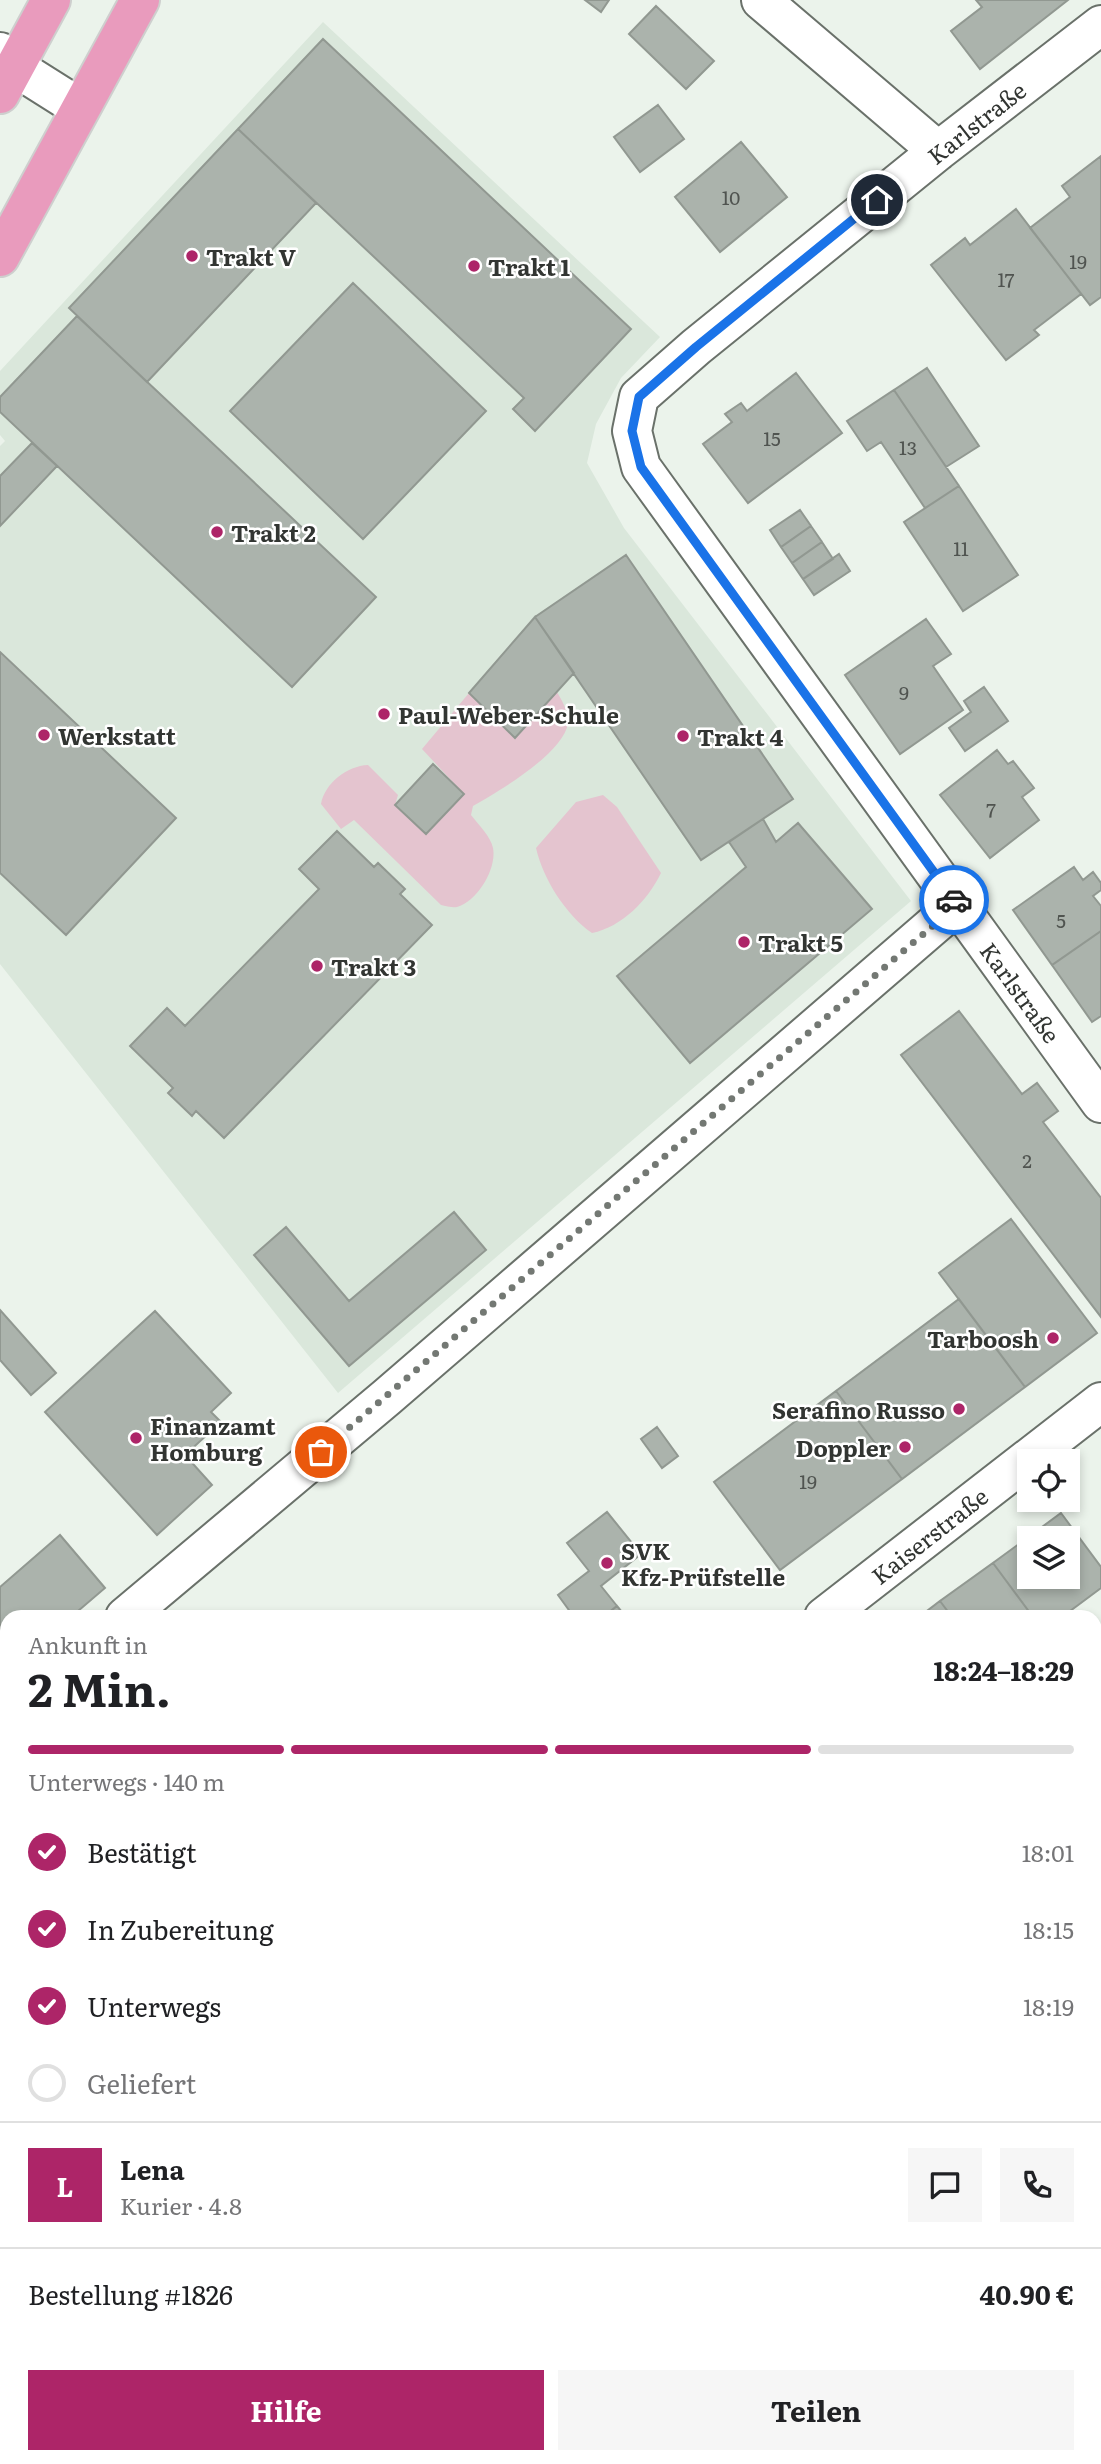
<!DOCTYPE html>
<html lang="de">
<head>
<meta charset="utf-8">
<style>
  body { margin:0; font-family:Literata,serif; background:#f6f6f6; color:#202124; height:100vh; display:flex; flex-direction:column; font-size:26px; white-space:nowrap }
  * { box-sizing:border-box; margin:0 }
  p { font-size:23px; color:#757577 }
  .icon { flex:none; width:38px; height:38px; fill:none; stroke:currentColor; stroke-width:2; stroke-linecap:round; stroke-linejoin:round }
  .map { position:relative; flex:1; overflow:hidden }
  .drawer { position:absolute; left:0px; top:1610px; width:1102px; height:854px; display:flex; flex-direction:column; background:#fff; border-radius:21px 21px 0 0; box-shadow:0 4px 10px #0003 }
  .drawer>* { flex:none }
  .buttons { position:absolute; left:1017px; top:1449px; display:grid; gap:14px }
  .buttons a { display:grid; place-items:center; width:63px; height:63px; border-radius:0px; background:#fff; box-shadow:0 4px 10px #0003; font-size:35px }
  .pin { position:absolute; display:grid; place-items:center; width:60px; height:60px; color:#fff; margin:-30px; border:4px solid #fff; border-radius:50%; box-shadow:0 2px 7px #0007 }
  .courier { position:absolute; display:grid; place-items:center; width:70px; height:70px; margin:-35px; border:5px solid #1a73e8; border-radius:50%; background:#fff; color:#222; box-shadow:0 2px 9px #0007 }
  .headline em { font-style:normal; font-weight:700 }
  .headline div { display:flex; flex-direction:column-reverse }
  .headline { display:flex; align-items:center; justify-content:space-between; height:119px; padding:0 28px }
  h1 { font-size:46px; font-weight:700; line-height:52px }
  .bar { display:grid; grid-template-columns:repeat(4,1fr); gap:10px 7px; align-content:center; height:84px; padding:0 28px }
  .bar i { height:9px; border-radius:5px; background:#e0e0e0 }
  .bar .active { background:#ad2568 }
  .bar p { grid-column:span 4 }
  .line { display:flex; align-items:center; gap:18px; padding:0 28px; border-top:2px solid #e0e0e0 }
  .line div { flex:1 }
  .round { display:grid; place-items:center; flex:none; width:74px; height:74px; border-radius:0px; background:#f6f6f6 }
  ol { padding:0 28px; list-style:none }
  li { display:flex; align-items:center; gap:21px; height:77px }
  li p { margin-inline-start:auto }
  li .icon { padding:7px; border-radius:50%; background:#ad2568; color:#fff; stroke-width:4 }
  li:last-child { color:#757577 }
  li i { width:38px; height:38px; border:4px solid #e0e0e0; border-radius:50% }
  .button { display:flex; gap:14px; margin-top:auto; padding:14px 28px }
  .button a { flex:1; height:80px; border-radius:0px; background:#ad2568; color:#fff; font-size:28px; font-weight:700; line-height:80px; text-align:center }
  .button a+a { background:#f6f6f6; color:#202124 }
  .map>svg:first-child { display:block }
  .built { fill:#dae7db }
  .green { fill:#e4c4cf }
  .building { fill:#abb3ac; stroke:#919891; stroke-width:2; fill-rule:evenodd }
  .lines { fill:none; stroke-linecap:round; stroke-linejoin:round }
  .minor-casing { stroke:#6a716a; stroke-width:42 }
  .major-casing { stroke:#cecfce; stroke-width:42 }
  .minor { stroke:#fff; stroke-width:38 }
  .major { stroke:#e99bbd; stroke-width:38 }
  .done { stroke:#737873; stroke-width:7; stroke-dasharray:0 12.6 }
  .route { stroke:#1a73e8; stroke-width:9 }
  .poi-dot { fill:#ad2568; stroke:#fff; stroke-width:2.5 }
  .labels { text-anchor:middle; dominant-baseline:central; stroke-width:5; stroke-linejoin:round; paint-order:stroke }
  .number-label { font-size:19px; fill:#505450 }
  .street-label { font-size:23px; fill:#323532; stroke:#fff }
  .poi-label { font-size:23px; font-weight:bold; fill:#323532; stroke:#fff; text-anchor:start }
</style>
</head>
<body>
<div class="map">
<svg width="1101" height="2464" viewBox="0 0 1101 2464">
  <rect width="100%" height="100%" fill="#ebf3eb"/>
  <path class="built" d="M323 22 660 337 621 378 596 424 587 463 624 528 911 901 338 1393 0 964V446L5 441 0 435V371Z"/>
  <path class="green" d="M557 692C562 701 569 712 568 723 564 753 498 792 473 806L471 815C478 824 491 837 493 848 497 868 478 901 457 907 453 908 446 906 441 905L354 820 341 829 321 804C325 783 347 766 368 765L398 795 395 805 427 834 464 794 422 749 469 693 515 738Z
    M603 795 617 807 661 873C648 900 622 927 592 933 566 915 543 879 536 848L576 802Z"/>
  <path class="building" d="M585 0H609L601 12Z
    M976 0H1068L980 69 951 31 982 7Z
    M656 6 714 61 686 89 629 34Z
    M323 39 631 329 535 431 513 409 524 398 238 129Z
    M658 105 684 139 640 172 614 137Z
    M238 129 316 203 147 382 69 308Z
    M741 142 787 197 720 252 675 197Z
    M1101 156V297L1090 305 1030 228 1070 197 1062 186Z
    M1016 209 1081 294 1034 330 1039 335 1006 360 931 265 965 238 970 245Z
    M353 283 486 411 363 539 230 411Z
    M77 316 376 597 292 687 0 412V397Z
    M927 368 979 446 946 467 894 390Z
    M796 373 842 433 748 503 703 444 732 422 725 414 741 403 747 411Z
    M894 390 959 486 925 508 881 442 867 451 847 421Z
    M32 443 57 466 0 526V476Z
    M959 486 1018 575 963 611 904 522Z
    M800 510 811 526 781 547 770 530Z
    M811 526 822 542 792 563 781 547Z
    M822 542 833 559 803 579 792 563Z
    M839 554 850 571 814 595 803 579Z
    M626 555 793 799 701 860 535 617Z
    M535 617 574 673 515 738 469 693Z
    M926 619 951 654 933 666 963 710 900 754 845 675Z
    M0 652 176 818 66 935 0 873Z
    M984 687 1008 721 965 751 949 728 971 712 964 701Z
    M997 750 1008 764 1013 761 1034 788 1022 797 1039 820 990 858 940 795Z
    M433 764 464 794 426 834 395 805Z
    M763 819 776 842 798 823 872 909 690 1063 617 976 746 867 729 842Z
    M337 831 374 867 378 863 405 889 400 894 432 925 224 1138 196 1111 192 1116 168 1093 173 1088 130 1046 167 1008 185 1026 319 889 299 869Z
    M1074 867 1083 880 1093 872 1101 883V890L1093 896 1101 906V931L1052 965 1013 910Z
    M1101 931V1016L1092 1022 1052 965Z
    M959 1011 1022 1094 1037 1083 1058 1111 1043 1122 1101 1198V1317L901 1055Z
    M454 1212 486 1250 349 1366 254 1255 286 1227 349 1301Z
    M1011 1219 1097 1333 1025 1387 939 1273Z
    M959 1299 1025 1387 902 1479 836 1391Z
    M0 1310 56 1373 31 1395 0 1360Z
    M155 1311 231 1393 211 1412 221 1422 185 1455 212 1485 157 1535 45 1412Z
    M836 1391 902 1479 780 1570 714 1482Z
    M657 1427 678 1456 662 1468 641 1439Z
    M607 1512 641 1554 601 1586 617 1606 603 1617H574L558 1595 589 1571 567 1543Z
    M1061 1513 1101 1567V1588L1062 1617H1033L993 1563ZM1029 1538H1068V1577H1029Z
    M60 1535 105 1588 71 1617H7V1657L0 1648V1587Z
    M993 1563 1033 1617H952L940 1601Z
    M940 1601 952 1617H919Z
    M617 1606 626 1617H603Z
    M0 1648 7 1657V1672L0 1678Z
    M7 1782V1802L0 1794V1788Z
    M0 1842 7 1851V1865L0 1870Z
    M7 2072V2148L0 2153V2077Z
    M1101 2110V2198L1096 2192V2115Z
    M7 2276V2357L0 2347V2299L5 2295 0 2281Z
    M1096 2353 1101 2358V2464H1003L1011 2457H1096Z
    M0 2402 7 2411V2443L0 2449Z
    M193 2457H268L273 2464H198Z
    M268 2457H419L409 2464H273Z
    M660 2457H762L754 2464H652Z
    M779 2457H824L816 2464H785Z"/>
  <g class="lines">
    <g class="minor-casing">
      <path id="minor" d="M761 0 938 151
        M1101 25 938 151 696 347 639 397 632 431 641 467 1101 1103
        M0 52 15 67 80 108
        M125 1617 387 1397 957 905
        M824 1617 1101 1402
        M0 1724 7 1718
        M1096 2060 1101 2056
        M0 2238 7 2233
        M1096 2243 1101 2249
        M514 2464 525 2457
        M940 2464 943 2457"/>
    </g>
    <g class="major-casing">
      <path id="major" d="M0 94 51 0
        M0 257 140 0"/>
    </g>
    <use href="#minor" class="minor"/>
    <use href="#major" class="major"/>
  </g>
  <g class="lines">
    <path class="done" d="M321 1452 957 905 954 900"/>
    <path class="route" d="M877 200 696 347 639 397 632 431 641 467 954 900"/>
  </g>
  <g class="poi-dot">
    <circle cx="192" cy="256" r="7"/>
    <circle cx="474" cy="266" r="7"/>
    <circle cx="217" cy="532" r="7"/>
    <circle cx="384" cy="714" r="7"/>
    <circle cx="44" cy="735" r="7"/>
    <circle cx="683" cy="736" r="7"/>
    <circle cx="744" cy="942" r="7"/>
    <circle cx="317" cy="966" r="7"/>
    <circle cx="1053" cy="1338" r="7"/>
    <circle cx="959" cy="1409" r="7"/>
    <circle cx="136" cy="1438" r="7"/>
    <circle cx="905" cy="1447" r="7"/>
    <circle cx="607" cy="1563" r="7"/>
  </g>
  <g class="labels">
    <g class="number-label">
      <text x="731" y="197">10</text>
      <text x="1078" y="261">19</text>
      <text x="1006" y="279">17</text>
      <text x="772" y="438">15</text>
      <text x="908" y="447">13</text>
      <text x="961" y="548">11</text>
      <text x="904" y="692">9</text>
      <text x="991" y="809">7</text>
      <text x="1061" y="920">5</text>
      <text x="1027" y="1160">2</text>
      <text x="808" y="1481">19</text>
    </g>
    <g class="street-label">
      <text transform="translate(976 122) rotate(-38)">Karlstraße</text>
      <text transform="translate(1021 992) rotate(54)">Karlstraße</text>
      <text transform="translate(929 1535) rotate(-38)">Kaiserstraße</text>
    </g>
    <g class="poi-label">
      <text x="206" y="256">Trakt V</text>
      <text x="488" y="266">Trakt 1</text>
      <text x="231" y="532">Trakt 2</text>
      <text x="398" y="714">Paul-Weber-Schule</text>
      <text x="58" y="735">Werkstatt</text>
      <text x="697" y="736">Trakt 4</text>
      <text x="758" y="942">Trakt 5</text>
      <text x="331" y="966">Trakt 3</text>
      <text x="1039" y="1338" text-anchor="end">Tarboosh</text>
      <text x="945" y="1409" text-anchor="end">Serafino Russo</text>
      <text x="150" y="1425">Finanzamt<tspan x="150" dy="26">Homburg</tspan></text>
      <text x="891" y="1447" text-anchor="end">Doppler</text>
      <text x="621" y="1550">SVK<tspan x="621" dy="26">Kfz-Prüfstelle</tspan></text>
    </g>
  </g>
</svg>
<div class="buttons">
<a><svg class="icon" aria-label="locate" viewBox="0 0 24 24"><circle cx="12" cy="12" r="6"/><path d="M12 2v4M12 18v4M2 12h4M18 12h4"/></svg></a>
<a><svg class="icon" aria-label="layers" viewBox="0 0 24 24"><path d="M12 4l9 5-9 5-9-5zM3 14l9 5 9-5"/></svg></a>
</div>
<div class="pin" style="left:321px;top:1452px;background:#ea580c"><svg class="icon" aria-label="bag" viewBox="0 0 24 24"><path d="M5 8h14l-1 12H6zM9 8a3 3 0 0 1 6 0"/></svg></div>
<div class="pin" style="left:877px;top:200px;background:#1f2937"><svg class="icon" aria-label="home" viewBox="0 0 24 24"><path d="M3 11l9-7 9 7M6 9v11h12V9"/></svg></div>
<div class="courier" style="left:954px;top:900px"><svg class="icon" aria-label="car" viewBox="0 0 24 24"><path d="M5 17H2v-5l4-1 3-4h7l3 4 3 1v5h-3M9 17h6M6 11h13"/><circle cx="7" cy="17" r="2"/><circle cx="17" cy="17" r="2"/></svg></div>
<section class="drawer">
<div class="headline"><div><h1>2 Min.</h1><p>Ankunft in</p></div><em>18:24–18:29</em></div>
<div class="bar"><i class="active"></i><i class="active"></i><i class="active"></i><i></i><p>Unterwegs · 140 m</p></div>
<ol>
<li><svg class="icon" aria-label="check" viewBox="0 0 24 24"><path d="M5 12l5 5 9-10"/></svg>Bestätigt<p>18:01</p></li>
<li><svg class="icon" aria-label="check" viewBox="0 0 24 24"><path d="M5 12l5 5 9-10"/></svg>In Zubereitung<p>18:15</p></li>
<li><svg class="icon" aria-label="check" viewBox="0 0 24 24"><path d="M5 12l5 5 9-10"/></svg>Unterwegs<p>18:19</p></li>
<li><i></i>Geliefert</li>
</ol>
<div class="line" style="height:126px"><b class="round" style="background:#ad2568;color:#fff">L</b><div><b>Lena</b><p>Kurier · 4.8</p></div><a class="round"><svg class="icon" aria-label="chat" viewBox="0 0 24 24"><path d="M4 5h16v11H9l-5 4z"/></svg></a><a class="round"><svg class="icon" aria-label="phone" viewBox="0 0 24 24"><path d="M5 4h4l2 5-3 2q2 4 5 5l2-3 5 2v4C11 20 4 13 5 4z"/></svg></a></div>
<div class="line" style="height:91px"><div>Bestellung #1826</div><b>40.90 €</b></div>
<div class="button"><a>Hilfe</a><a>Teilen</a></div>
</section>
</div>
</body>
</html>
